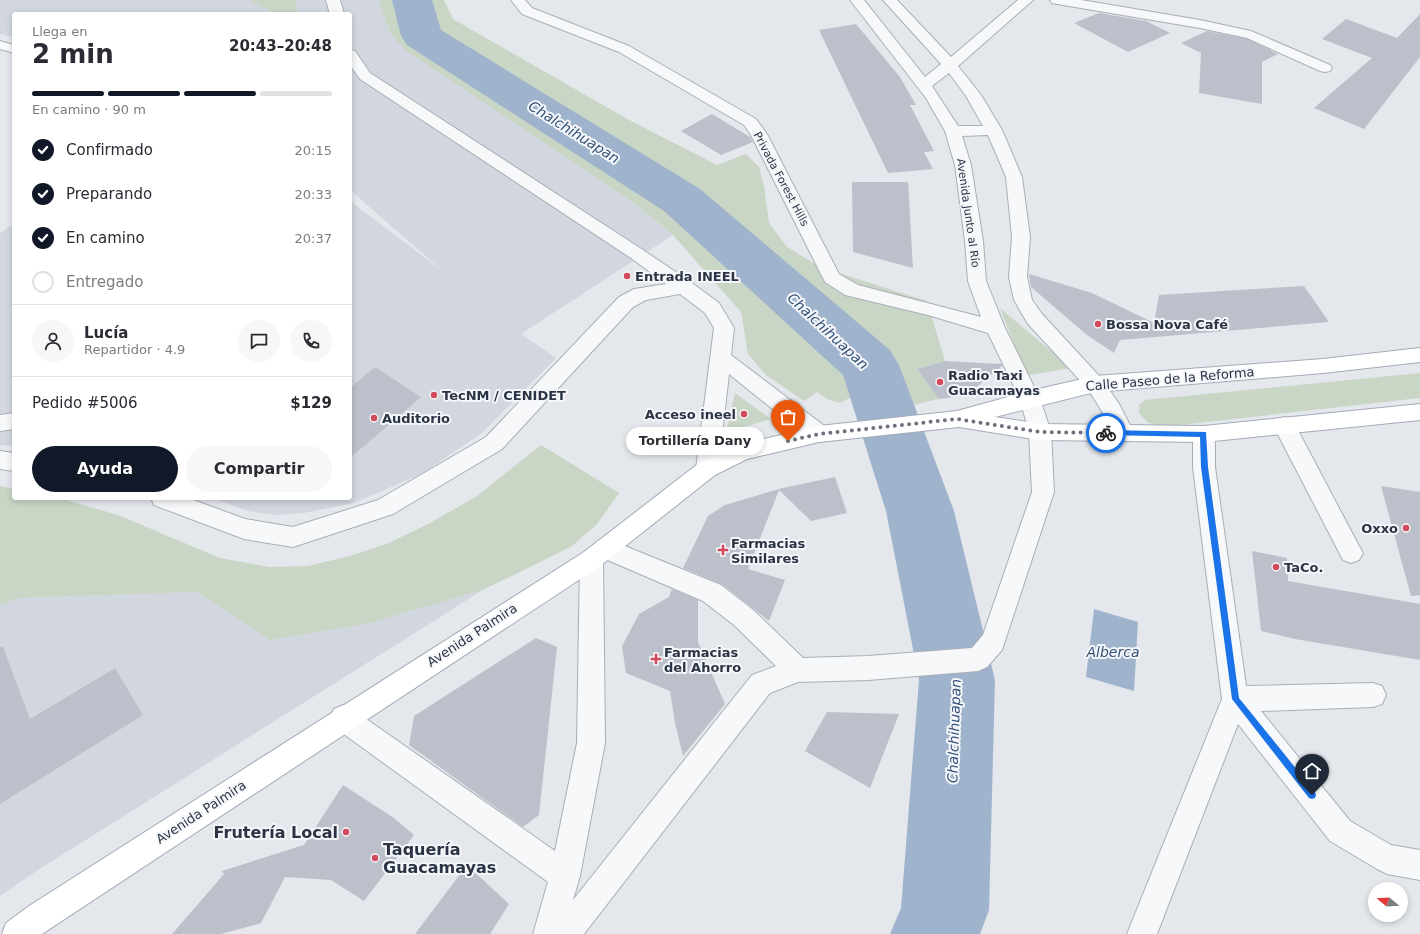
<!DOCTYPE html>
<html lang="es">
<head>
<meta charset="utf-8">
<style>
  body { margin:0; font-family:"DejaVu Sans",sans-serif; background:#f7f7f7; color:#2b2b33; height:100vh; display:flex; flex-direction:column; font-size:15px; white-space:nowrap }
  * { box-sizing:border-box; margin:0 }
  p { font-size:13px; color:#7c7c81 }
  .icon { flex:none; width:22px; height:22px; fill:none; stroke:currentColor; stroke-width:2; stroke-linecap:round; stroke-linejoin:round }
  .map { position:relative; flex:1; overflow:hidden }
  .side { position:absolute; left:12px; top:12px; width:340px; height:488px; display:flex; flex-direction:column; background:#fff; border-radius:4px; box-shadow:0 2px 6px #0003 }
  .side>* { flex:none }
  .needle { width:26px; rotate:288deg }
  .tools { position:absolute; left:1368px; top:882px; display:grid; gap:8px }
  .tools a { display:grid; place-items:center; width:40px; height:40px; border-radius:50%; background:#fff; box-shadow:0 2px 6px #0003; font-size:20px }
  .pin { position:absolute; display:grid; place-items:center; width:34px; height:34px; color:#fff; margin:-41px -17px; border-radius:50% 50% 50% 0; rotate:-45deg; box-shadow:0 0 4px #0007 }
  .pin .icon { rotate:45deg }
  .courier { position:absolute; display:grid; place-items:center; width:40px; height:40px; margin:-20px; border:3px solid #1a73e8; border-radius:50%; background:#fff; color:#222; box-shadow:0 1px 5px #0007 }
  .bubble { position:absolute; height:28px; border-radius:14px; background:#fff; box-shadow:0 2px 6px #0003; font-size:13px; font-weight:700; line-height:28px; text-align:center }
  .summary em { font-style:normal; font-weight:700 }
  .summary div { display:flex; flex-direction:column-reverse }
  .summary { display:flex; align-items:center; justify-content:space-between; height:68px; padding:0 20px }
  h1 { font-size:26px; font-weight:700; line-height:30px }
  .bar { display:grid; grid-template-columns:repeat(4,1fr); gap:6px 4px; align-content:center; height:48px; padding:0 20px }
  .bar i { height:5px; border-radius:3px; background:#e1e1e2 }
  .bar .active { background:#111827 }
  .bar p { grid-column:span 4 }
  .line { display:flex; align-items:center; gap:10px; padding:0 20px; border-top:1px solid #e1e1e2 }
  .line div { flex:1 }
  .round { display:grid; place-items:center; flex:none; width:42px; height:42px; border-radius:21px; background:#f7f7f7 }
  ol { padding:0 20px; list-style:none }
  li { display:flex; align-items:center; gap:12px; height:44px }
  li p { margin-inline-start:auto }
  li .icon { padding:4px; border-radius:50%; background:#111827; color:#fff; stroke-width:4 }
  li:last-child { color:#7c7c81 }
  li i { width:22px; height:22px; border:2px solid #e1e1e2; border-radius:50% }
  .cta { display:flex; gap:8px; margin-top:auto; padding:8px 20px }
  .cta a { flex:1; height:46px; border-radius:24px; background:#111827; color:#fff; font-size:16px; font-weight:700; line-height:46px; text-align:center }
  .cta a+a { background:#f7f7f7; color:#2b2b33 }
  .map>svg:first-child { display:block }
  .built { fill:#d2d6de }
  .green { fill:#c9d6c5 }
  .water { fill:#9fb4cc }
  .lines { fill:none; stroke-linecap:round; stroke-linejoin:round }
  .river { fill:#9fb4cc; fill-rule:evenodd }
  .building { fill:#bbc0ca }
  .minor-casing { stroke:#a9aeb7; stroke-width:2 }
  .major-casing { stroke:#a3abb8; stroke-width:2 }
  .minor { fill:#f7f8fa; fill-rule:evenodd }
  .major { fill:#fff; fill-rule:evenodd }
  .route { fill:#1a73e8 }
  .done { stroke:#6c737f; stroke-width:4; stroke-dasharray:0 7.2 }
  .poi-dot { fill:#d1495b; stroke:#f4f6f9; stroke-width:1.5 }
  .labels { text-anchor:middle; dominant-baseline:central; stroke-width:4; stroke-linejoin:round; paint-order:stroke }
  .far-street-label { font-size:11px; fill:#2b3445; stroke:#f4f6f9 }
  .poi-label { font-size:13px; font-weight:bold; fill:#2b3445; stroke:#f4f6f9; text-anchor:start }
  .street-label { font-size:13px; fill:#2b3445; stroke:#f4f6f9 }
  .water-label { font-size:14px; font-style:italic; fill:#34527a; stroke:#f4f6f9 }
  .near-poi-label { font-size:16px; font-weight:bold; fill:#2b3445; stroke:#f4f6f9; text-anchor:end }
</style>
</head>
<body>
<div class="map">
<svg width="1420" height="934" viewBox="0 0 1420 934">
  <rect width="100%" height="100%" fill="#e4e7ec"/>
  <path class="built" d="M0 0H378L392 36 638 206 673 235 521 334 556 358 482 433 421 474 354 503 304 513 275 515 248 511 212 498H350V201L444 272 350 190V14H14V37L0 34Z
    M14 224V446L0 445V233Z
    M483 590 38 870 0 896V605L19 598 197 592 270 640 366 624Z"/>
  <path class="green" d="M248 0H296L298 14H278Z
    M378 0H444L453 19 629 120 717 165 746 154 759 167 764 186 769 223 787 247 820 267 927 301 945 361 917 369 939 399 877 413 859 393 840 403 827 399 817 392 804 401 766 375 748 354 741 312 673 235 638 206 407 51 392 36Z
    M1000 308 1071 368 1023 376 1016 349Z
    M1420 373V398L1162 427 1147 422 1139 413V405L1145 400Z
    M735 393 771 419 726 432Z
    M541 445 619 493 597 524 572 546 483 590 366 624 270 640 197 592 19 598 0 605V486L14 489V498H59L118 515 220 558 269 567 308 566 350 556 389 543 430 523 477 496Z"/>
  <path class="water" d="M1094 609 1138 622 1134 691 1086 677Z"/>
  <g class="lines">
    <path class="river" d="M392 0H432L441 30 700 189 890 350 899 365 954 511 995 680 989 910 980 934H890L901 908 919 680 886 511 843 375 664 211 407 45 401 36Z"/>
  </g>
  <path class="building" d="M1099 13 1146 21 1170 33 1128 52 1074 23Z
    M1420 14V57L1364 129 1314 108 1372 58 1322 39 1346 19 1397 38Z
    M856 24 900 77 916 105H910L934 151 924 152 933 169 888 173 819 30Z
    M1207 31 1247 39 1278 54 1262 62V104L1199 93 1201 53 1181 43Z
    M712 114 750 137 753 142 721 155 681 131Z
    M852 182H908L913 268 853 252Z
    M1029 274 1092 293 1154 323 1159 295 1304 286 1329 322 1120 340 1114 353 1087 335 1031 287Z
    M945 361 1002 364V366L967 395 939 399 917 369Z
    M375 367 421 397 350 458V388Z
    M835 477 847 513 811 521 779 490 748 569 785 580 769 621 722 584 683 568 708 516 725 505 779 489H778Z
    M1381 486 1420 492V595L1411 596Z
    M1252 551 1287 558 1288 581 1420 604V660L1295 639 1261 631Z
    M672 589 698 600V642L725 704 683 756 675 723 670 691 626 673 622 646 639 614 669 597Z
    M536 638 557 647 539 815 523 827 409 745 414 716Z
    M0 647H3L30 719 115 668 143 715 0 804Z
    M827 712 899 714 870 788 805 751Z
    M343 785 394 818 414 835 364 901 331 880 285 877 261 923 221 934H172L225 873H223L222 871 304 845Z
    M467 865 509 904 490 934H415Z"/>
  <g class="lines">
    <g class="minor-casing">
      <path id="minor" d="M326 0H340L344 14H330Z
        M511 0H525L532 8 629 46 756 119 767 134 839 274 858 285 981 317 968 281 965 241 955 165 945 131 926 98 850 0H864L925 77 941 64 883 0H897L951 57 1018 0H1033L958 66 981 95 1002 130 1022 177 1030 237 1027 277 1032 300 1042 314 1102 379 1119 404 1134 433 1131 439 1123 441 1115 439 1103 413 1088 389 1028 324 1014 300 1009 277 1012 237 1006 177 988 135 962 136 971 165 983 241 986 281 1005 328 1040 399 1051 432 1054 492 1002 650 987 667 978 671 868 680 798 682 770 693 584 934H533L548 882 334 727 330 718 334 709 343 705 352 709 555 851 577 743 580 559 584 552 594 550 597 541 605 538 721 585 752 609 803 658 868 656 972 648 983 635 1032 492 1029 432 1020 399 988 333 928 315 845 295 825 282 751 135 744 125 619 52 522 14ZM949 73 966 96 983 126H958L932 86ZM603 558 703 601 734 625 776 666 752 675 573 900 580 876 605 743Z
        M1050 0H1081L1200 20 1251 31 1330 65 1332 68 1330 71 1325 72 1320 71 1247 38 1200 28 1057 4 1052 3Z
        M0 41 14 45V53L0 49Z
        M350 50 355 51 370 73 643 250 692 283 719 303 734 328 731 355 827 428 830 434 827 440 819 442 811 440 729 374 718 469 715 475 707 478 699 475 696 469 714 328 705 313 680 294 646 300 633 307 502 449 393 514 293 547 244 539 154 505 151 498H188L245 519 293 527 378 500 486 437 619 297 634 289 666 284 631 258 360 79 350 65Z
        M14 413V429L0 431V415Z
        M1284 417 1292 419 1359 546 1363 553 1359 560 1351 563 1343 560 1273 425 1276 419Z
        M1204 426 1212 428 1215 434V467L1246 686 1373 683 1382 686 1386 695 1382 704 1373 707 1261 711 1350 821 1391 845 1420 850V880L1387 874 1377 869 1330 841 1238 724 1157 934H1127L1222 699 1193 467V434L1196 428Z
        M0 451 14 453V471L0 469Z"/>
    </g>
    <g class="major-casing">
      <path id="major" d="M1420 348V362L1323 373 1095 392 995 417 1040 424 1204 426 1420 404V420L1204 442 1040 440 959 427 819 442 747 459 715 475 600 566 42 934H2L6 923 29 906 584 552 699 463 734 446 819 426 957 411 1030 391 1095 376 1323 359Z"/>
    </g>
    <use href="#minor" class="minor"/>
    <use href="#major" class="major"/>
  </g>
  <path class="route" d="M1106 430 1206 432 1208 467 1239 698 1315 792 1316 795 1315 798 1312 799 1309 798 1232 699 1201 467 1200 437 1106 435 1102 433Z"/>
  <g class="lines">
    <path class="done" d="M788 441 819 434 957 419 1040 432 1106 433"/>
  </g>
  <g class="poi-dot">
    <circle cx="627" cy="276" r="4"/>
    <circle cx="1098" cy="324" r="4"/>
    <circle cx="940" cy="382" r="4"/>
    <circle cx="434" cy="395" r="4"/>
    <circle cx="744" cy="414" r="4"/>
    <circle cx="374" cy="418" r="4"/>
    <circle cx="1406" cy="528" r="4"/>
    <path d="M721 544h4v4h4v4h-4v4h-4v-4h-4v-4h4z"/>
    <circle cx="1276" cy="567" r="4"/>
    <path d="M654 653h4v4h4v4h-4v4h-4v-4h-4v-4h4z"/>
    <circle cx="346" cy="832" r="4"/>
    <circle cx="375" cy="858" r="4"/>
  </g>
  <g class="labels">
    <g class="far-street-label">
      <text transform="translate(781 179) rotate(62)">Privada Forest Hills</text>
      <text transform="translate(968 213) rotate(82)">Avenida Junto al Río</text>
    </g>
    <g class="poi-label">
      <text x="635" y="276">Entrada INEEL</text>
      <text x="1106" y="324">Bossa Nova Café</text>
      <text x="948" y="375">Radio Taxi<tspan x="948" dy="15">Guacamayas</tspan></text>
      <text x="442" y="395">TecNM / CENIDET</text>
      <text x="736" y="414" text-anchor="end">Acceso ineel</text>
      <text x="382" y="418">Auditorio</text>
      <text x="1398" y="528" text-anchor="end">Oxxo</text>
      <text x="731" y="543">Farmacias<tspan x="731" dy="15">Similares</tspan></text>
      <text x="1284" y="567">TaCo.</text>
      <text x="664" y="652">Farmacias<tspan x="664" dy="15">del Ahorro</tspan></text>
    </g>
    <g class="street-label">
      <text transform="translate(1170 379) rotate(-5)">Calle Paseo de la Reforma</text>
      <text transform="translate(472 635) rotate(-33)">Avenida Palmira</text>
      <text transform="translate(201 812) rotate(-33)">Avenida Palmira</text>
    </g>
    <g class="water-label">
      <text transform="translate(574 132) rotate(32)">Chalchihuapan</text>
      <text transform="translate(828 331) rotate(43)">Chalchihuapan</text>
      <text x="1113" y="652">Alberca</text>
      <text transform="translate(954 731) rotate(-88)">Chalchihuapan</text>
    </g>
    <g class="near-poi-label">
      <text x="338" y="832">Frutería Local</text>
      <text x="383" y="849" text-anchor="start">Taquería<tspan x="383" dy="18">Guacamayas</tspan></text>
    </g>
  </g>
</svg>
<div class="tools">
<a><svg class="needle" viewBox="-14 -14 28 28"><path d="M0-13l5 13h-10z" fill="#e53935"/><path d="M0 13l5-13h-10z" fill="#7c7c81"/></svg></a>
</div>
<div class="pin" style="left:788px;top:441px;background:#ea580c"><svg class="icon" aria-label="bag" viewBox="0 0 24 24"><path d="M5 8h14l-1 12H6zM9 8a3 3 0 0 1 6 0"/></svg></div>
<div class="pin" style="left:1312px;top:795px;background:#1f2937"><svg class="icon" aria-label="home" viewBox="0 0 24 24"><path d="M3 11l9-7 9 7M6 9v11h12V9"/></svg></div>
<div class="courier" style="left:1106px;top:433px"><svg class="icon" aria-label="bike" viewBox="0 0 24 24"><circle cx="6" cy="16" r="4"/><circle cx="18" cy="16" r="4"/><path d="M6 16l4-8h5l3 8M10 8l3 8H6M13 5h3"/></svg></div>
<div class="bubble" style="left:626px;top:427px;width:138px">Tortillería Dany</div>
<section class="side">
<div class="summary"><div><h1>2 min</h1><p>Llega en</p></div><em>20:43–20:48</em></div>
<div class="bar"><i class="active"></i><i class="active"></i><i class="active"></i><i></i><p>En camino · 90 m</p></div>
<ol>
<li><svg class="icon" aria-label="check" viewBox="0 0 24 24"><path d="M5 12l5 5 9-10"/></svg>Confirmado<p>20:15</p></li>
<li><svg class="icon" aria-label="check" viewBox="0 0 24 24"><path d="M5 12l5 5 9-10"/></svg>Preparando<p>20:33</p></li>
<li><svg class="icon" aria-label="check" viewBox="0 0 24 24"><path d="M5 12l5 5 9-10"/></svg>En camino<p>20:37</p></li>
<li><i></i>Entregado</li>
</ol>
<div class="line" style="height:72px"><a class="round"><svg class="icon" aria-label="person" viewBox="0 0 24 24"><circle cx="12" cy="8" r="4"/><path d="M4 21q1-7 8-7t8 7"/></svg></a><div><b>Lucía</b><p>Repartidor · 4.9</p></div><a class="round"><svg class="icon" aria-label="chat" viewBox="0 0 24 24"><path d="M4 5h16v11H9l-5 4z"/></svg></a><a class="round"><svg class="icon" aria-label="phone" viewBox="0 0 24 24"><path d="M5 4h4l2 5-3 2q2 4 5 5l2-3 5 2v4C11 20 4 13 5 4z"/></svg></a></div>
<div class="line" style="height:52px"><div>Pedido #5006</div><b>$129</b></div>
<div class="cta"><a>Ayuda</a><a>Compartir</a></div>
</section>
</div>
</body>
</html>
